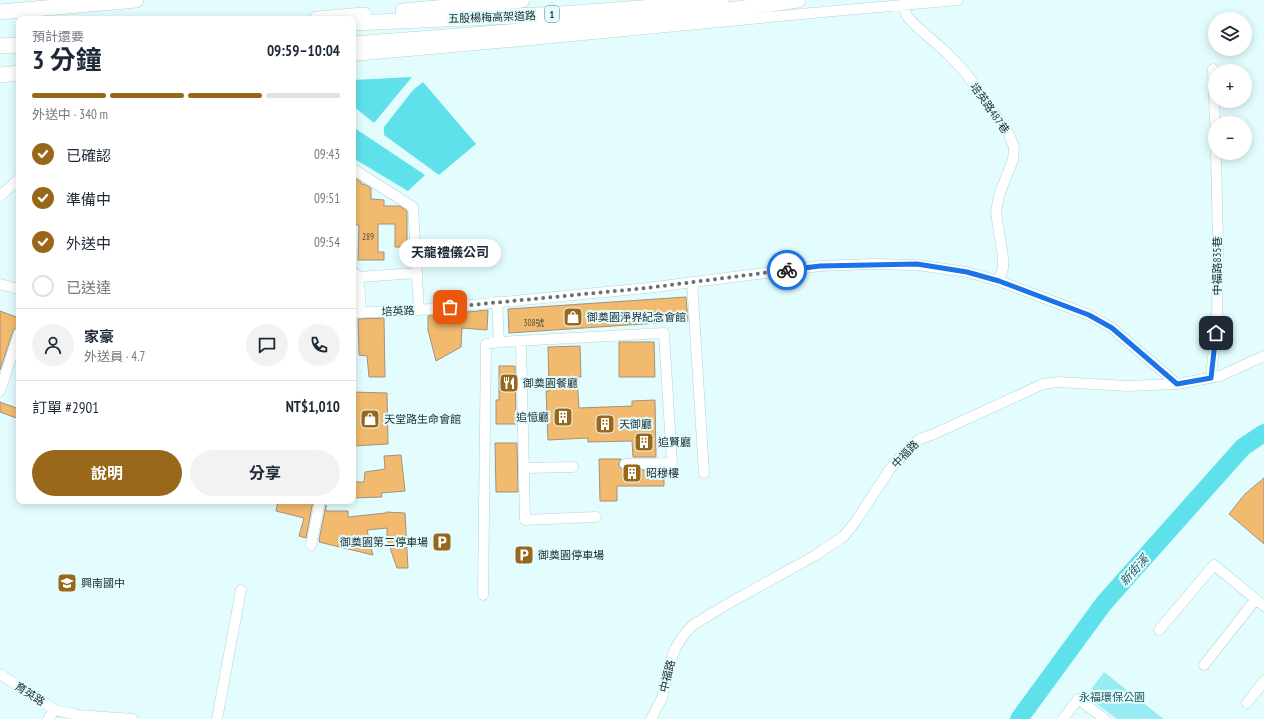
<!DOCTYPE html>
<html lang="zh-TW">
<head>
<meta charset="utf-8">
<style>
  body { margin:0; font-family:"PT Sans Narrow","Noto Sans TC",sans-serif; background:#f2f2f3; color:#1f2937; height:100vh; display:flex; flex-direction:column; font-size:15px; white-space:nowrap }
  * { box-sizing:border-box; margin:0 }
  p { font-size:13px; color:#747a83 }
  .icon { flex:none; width:22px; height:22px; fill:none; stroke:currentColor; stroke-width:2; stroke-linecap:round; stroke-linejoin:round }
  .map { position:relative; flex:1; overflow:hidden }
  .side { position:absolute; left:16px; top:16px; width:340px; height:488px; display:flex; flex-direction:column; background:#fff; border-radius:8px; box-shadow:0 2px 10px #0003 }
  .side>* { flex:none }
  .tools { position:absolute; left:1208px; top:12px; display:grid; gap:8px }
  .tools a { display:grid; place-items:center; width:44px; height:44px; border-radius:50%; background:#fff; box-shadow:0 2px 10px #0003; font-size:20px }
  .pin { position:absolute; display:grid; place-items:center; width:34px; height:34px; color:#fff; margin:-17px; border-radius:8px; box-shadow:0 2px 6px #0006 }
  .courier { position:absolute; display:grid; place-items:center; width:40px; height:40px; margin:-20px; border:3px solid #1a73e8; border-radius:50%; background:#fff; color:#222; box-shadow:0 1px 5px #0007 }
  .bubble { position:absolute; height:28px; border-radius:14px; background:#fff; box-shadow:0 2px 10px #0003; font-size:13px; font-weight:700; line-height:28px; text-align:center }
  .headline em { font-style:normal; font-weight:700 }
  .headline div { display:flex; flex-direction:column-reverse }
  .headline { display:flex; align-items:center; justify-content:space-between; height:68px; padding:0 16px }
  h1 { font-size:26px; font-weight:700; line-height:30px }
  .bar { display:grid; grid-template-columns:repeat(4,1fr); gap:6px 4px; align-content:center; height:48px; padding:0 16px }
  .bar i { height:5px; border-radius:3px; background:#e0e1e3 }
  .bar .on { background:#99671a }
  .bar p { grid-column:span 4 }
  .line { display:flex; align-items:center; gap:10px; padding:0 16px; border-top:1px solid #e0e1e3 }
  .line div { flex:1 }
  .round { display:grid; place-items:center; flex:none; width:42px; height:42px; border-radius:21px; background:#f2f2f3 }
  ol { padding:0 16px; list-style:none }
  li { display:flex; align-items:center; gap:12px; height:44px }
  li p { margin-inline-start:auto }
  li .icon { padding:4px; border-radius:50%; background:#99671a; color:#fff; stroke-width:4 }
  li:last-child { color:#747a83 }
  li i { width:22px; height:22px; border:2px solid #e0e1e3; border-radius:50% }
  .action { display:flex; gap:8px; margin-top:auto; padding:8px 16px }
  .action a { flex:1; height:46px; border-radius:24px; background:#99671a; color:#fff; font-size:16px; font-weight:700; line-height:46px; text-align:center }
  .action a+a { background:#f2f2f3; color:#1f2937 }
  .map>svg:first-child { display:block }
  .green { fill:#98ecf3 }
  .water { fill:#5fe1eb }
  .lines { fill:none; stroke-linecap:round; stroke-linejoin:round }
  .river { stroke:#5fe1eb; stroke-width:18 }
  .building { fill:#f2ba6e; stroke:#a2927f }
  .minor-casing { stroke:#b3d3d5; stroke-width:11 }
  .highway-casing { stroke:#b3d3d5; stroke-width:16 }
  .minor { stroke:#fff; stroke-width:10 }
  .highway { stroke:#fff; stroke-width:15 }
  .done { stroke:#647476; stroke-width:4; stroke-dasharray:0 7.2 }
  .route { stroke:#1a73e8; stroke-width:5 }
  .labels { text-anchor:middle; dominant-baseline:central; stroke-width:4; stroke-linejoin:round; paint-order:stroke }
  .number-label { font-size:9px; fill:#544f3c }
  .shield { fill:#e3fdff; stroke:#5a6a6b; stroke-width:1 }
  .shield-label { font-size:10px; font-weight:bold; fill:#1f2b2c }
  .street-label { font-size:11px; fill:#1f2b2c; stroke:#e3fdff }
  .poi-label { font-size:11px; fill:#1f2b2c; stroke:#e3fdff; text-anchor:start }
  .park-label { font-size:11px; fill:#21585c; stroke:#e3fdff }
  .water-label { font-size:12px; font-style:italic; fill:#255b60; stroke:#e3fdff }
</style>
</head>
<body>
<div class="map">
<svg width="1264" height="719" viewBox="0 0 1264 719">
  <rect width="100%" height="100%" fill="#e3fdff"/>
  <path class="green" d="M1104 672 1156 713 1164 719H1117L1086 696Z"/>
  <path class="water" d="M412 77 374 123 353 106V80Z
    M423 82 476 144 439 175 384 135V127L413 90Z
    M353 127 425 175 408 191 353 158Z"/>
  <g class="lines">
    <path class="river" d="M1019 719 1104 603 1243 447 1264 433"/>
  </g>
  <path class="building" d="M353 177 361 182V184H364L371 188V199L384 200V206H400L407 211V247H395V224H378V252H384V260H358L359 225H353Z
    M686 297 688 321 509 333 508 309Z
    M488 310 487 330 462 328 461 347 436 361 428 330V316Z
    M0 311 19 318 17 327 13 331 0 370Z
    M384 318 385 377H369L367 356 359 355 358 319Z
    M619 342H654L655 377H619Z
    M580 346 581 377H577L579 408 632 406V401L655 400 656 457H633L632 441 588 442V438L548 440 546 391H549L548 347Z
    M499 366H515L516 424H496V400H499Z
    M353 392 387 393 388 444 353 446Z
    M0 402 19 409V419L0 412Z
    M495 443H517L518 492H496Z
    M401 455 405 491 381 493 382 497 353 498V482H364L365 472 385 469 384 456Z
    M599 459H621L619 464V467L625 470H664V486H617V501H600Z
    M1264 478V544L1229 514 1245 494Z
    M278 501H313L306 538 299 536 304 518 276 511Z
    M326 505V511H348V517L386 513V512L405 513 408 568H397L387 539V528L367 530 373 555 319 542 320 540H319Z"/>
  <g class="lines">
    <g class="minor-casing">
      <path id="minor" d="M903 5 907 16 915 25 947 53 965 72 1009 134 1014 147 1013 160 999 195 996 213 1003 257V268L999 281
        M353 56 521 41 812 13 958 0
        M1213 69 1215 123
        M353 169 413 207 419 310
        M0 196 19 179
        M353 272 359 277 361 313
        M359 277 417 273
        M692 282 704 473
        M0 284 19 289
        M497 302 499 342
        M353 313 419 310 647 288 820 266 871 264 917 265 967 272 999 281 1089 315 1112 328 1177 384
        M521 341 525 520 596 517
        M1211 378 1217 318 1218 244 1216 153
        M0 391 19 333
        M524 468 573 467
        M311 545 320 501
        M483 595 486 344 499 342 664 333 672 463 625 464
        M1159 630 1214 565 1264 606
        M1204 665 1256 599
        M0 674 55 710 77 715 133 719
        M1247 703 1264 681
        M48 719 55 710
        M217 719 241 590
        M651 719 662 698 669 666 675 649 683 636 693 625 724 606 816 555 844 536 856 521 890 469 908 449 920 439 934 434 1043 384 1058 382 1128 386 1177 384 1220 376 1264 356
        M1063 719 1078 699 1105 719"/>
    </g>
    <g class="highway-casing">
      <path id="highway" d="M403 11 522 0
        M0 12 136 0
        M317 19 364 15
        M353 23 561 14 721 2
        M353 44 459 36 669 19 798 0
        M0 46 19 45
        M0 75 19 73"/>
    </g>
    <use href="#minor" class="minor"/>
    <use href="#highway" class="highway"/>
  </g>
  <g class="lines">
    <path class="done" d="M450 307 647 288 787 270"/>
    <path class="route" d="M787 270 820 266 917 264 967 272 999 281 1089 315 1112 328 1177 384 1211 378 1216 333"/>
  </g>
  <defs>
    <g id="shop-square" transform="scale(1)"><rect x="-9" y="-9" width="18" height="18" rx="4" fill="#99671a" stroke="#e3fdff"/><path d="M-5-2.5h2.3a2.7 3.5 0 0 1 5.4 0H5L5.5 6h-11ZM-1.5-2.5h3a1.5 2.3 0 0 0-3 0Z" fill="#fff"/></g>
    <g id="restaurant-square" transform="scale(1)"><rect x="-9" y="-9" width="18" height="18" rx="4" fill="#99671a" stroke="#e3fdff"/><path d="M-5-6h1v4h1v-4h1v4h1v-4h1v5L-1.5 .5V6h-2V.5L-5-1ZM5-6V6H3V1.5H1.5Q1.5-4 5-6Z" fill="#fff"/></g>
    <g id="building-square" transform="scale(1)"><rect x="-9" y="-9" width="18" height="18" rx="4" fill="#99671a" stroke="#e3fdff"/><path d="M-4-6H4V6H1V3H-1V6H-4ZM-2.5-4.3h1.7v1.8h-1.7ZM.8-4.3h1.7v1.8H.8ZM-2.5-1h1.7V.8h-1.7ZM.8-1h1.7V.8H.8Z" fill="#fff"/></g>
    <g id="parking-square" transform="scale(1)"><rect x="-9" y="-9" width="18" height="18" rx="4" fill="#99671a" stroke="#e3fdff"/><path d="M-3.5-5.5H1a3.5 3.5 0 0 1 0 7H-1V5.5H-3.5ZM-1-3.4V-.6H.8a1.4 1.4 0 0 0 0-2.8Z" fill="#fff"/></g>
    <g id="school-square" transform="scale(1)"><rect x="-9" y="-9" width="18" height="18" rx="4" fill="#99671a" stroke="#e3fdff"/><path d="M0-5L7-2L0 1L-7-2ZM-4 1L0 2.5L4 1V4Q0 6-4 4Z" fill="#fff"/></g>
  </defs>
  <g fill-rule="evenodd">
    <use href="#shop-square" x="573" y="317"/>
    <use href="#restaurant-square" x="509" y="383"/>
    <use href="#building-square" x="563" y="417"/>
    <use href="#shop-square" x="370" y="419"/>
    <use href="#building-square" x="605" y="424"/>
    <use href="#building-square" x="644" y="442"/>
    <use href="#building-square" x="632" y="473"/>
    <use href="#parking-square" x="442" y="542"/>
    <use href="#parking-square" x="524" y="555"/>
    <use href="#school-square" x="67" y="583"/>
  </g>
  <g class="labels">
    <g class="number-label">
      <text x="368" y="236">289</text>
      <text x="534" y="322">308號</text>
    </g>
    <rect class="shield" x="545" y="6" width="14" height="16" rx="3"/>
    <g class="shield-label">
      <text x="552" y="14">1</text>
    </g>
    <g class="street-label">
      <text transform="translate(492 17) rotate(-2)">五股楊梅高架道路</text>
      <text transform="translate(990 108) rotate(55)">培英路487巷</text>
      <text transform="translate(1217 266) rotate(-90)">中福路835巷</text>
      <text transform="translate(398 311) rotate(-3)">培英路</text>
      <text transform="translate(905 454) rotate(-46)">中福路</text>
      <text transform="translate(667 676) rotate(-76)">中福路</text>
      <text transform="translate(30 694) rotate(33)">育英路</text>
    </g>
    <g class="poi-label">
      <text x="587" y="317">御奠園淨界紀念會館</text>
      <text x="523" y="383">御奠園餐廳</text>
      <text x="549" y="417" text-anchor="end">追憶廳</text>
      <text x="384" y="419">天堂路生命會館</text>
      <text x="619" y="424">天御廳</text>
      <text x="658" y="442">追賢廳</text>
      <text x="646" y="473">昭穆樓</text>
      <text x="428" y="542" text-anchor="end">御奠園第二停車場</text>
      <text x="538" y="555">御奠園停車場</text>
      <text x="81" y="583">興南國中</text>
    </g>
    <g class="park-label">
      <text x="1112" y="697">永福環保公園</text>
    </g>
    <g class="water-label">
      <text transform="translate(1134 570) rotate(-48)">新街溪</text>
    </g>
  </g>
</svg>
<div class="tools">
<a><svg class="icon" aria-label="layers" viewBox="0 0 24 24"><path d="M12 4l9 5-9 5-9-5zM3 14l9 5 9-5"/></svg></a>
<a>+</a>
<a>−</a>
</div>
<div class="pin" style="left:450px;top:307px;background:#ea580c"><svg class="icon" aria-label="bag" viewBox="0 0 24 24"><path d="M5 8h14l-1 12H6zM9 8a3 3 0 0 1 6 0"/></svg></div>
<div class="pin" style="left:1216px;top:333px;background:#1f2937"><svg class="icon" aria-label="home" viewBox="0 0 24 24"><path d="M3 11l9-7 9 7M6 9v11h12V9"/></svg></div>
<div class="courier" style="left:787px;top:270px"><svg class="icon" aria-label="bike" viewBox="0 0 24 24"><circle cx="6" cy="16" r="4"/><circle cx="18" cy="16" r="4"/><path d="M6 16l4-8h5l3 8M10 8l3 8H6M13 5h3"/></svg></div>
<div class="bubble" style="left:399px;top:239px;width:102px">天龍禮儀公司</div>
<section class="side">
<div class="headline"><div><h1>3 分鐘</h1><p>預計還要</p></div><em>09:59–10:04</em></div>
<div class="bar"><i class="on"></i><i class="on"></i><i class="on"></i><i></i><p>外送中 · 340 m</p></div>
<ol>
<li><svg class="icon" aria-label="check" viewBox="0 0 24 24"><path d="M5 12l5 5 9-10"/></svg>已確認<p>09:43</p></li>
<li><svg class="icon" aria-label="check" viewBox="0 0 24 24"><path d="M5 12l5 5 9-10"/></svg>準備中<p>09:51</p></li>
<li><svg class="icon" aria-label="check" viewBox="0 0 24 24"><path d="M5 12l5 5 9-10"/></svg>外送中<p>09:54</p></li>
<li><i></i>已送達</li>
</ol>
<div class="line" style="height:72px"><a class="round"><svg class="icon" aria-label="person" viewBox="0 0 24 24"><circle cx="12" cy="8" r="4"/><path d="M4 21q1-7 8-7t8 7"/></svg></a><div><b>家豪</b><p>外送員 · 4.7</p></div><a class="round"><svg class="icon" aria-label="chat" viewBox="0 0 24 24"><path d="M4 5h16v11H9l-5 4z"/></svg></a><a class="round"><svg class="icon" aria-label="phone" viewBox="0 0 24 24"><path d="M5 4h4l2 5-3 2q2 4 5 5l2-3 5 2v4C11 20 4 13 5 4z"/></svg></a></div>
<div class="line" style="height:52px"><div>訂單 #2901</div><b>NT$1,010</b></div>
<div class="action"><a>說明</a><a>分享</a></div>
</section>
</div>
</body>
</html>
